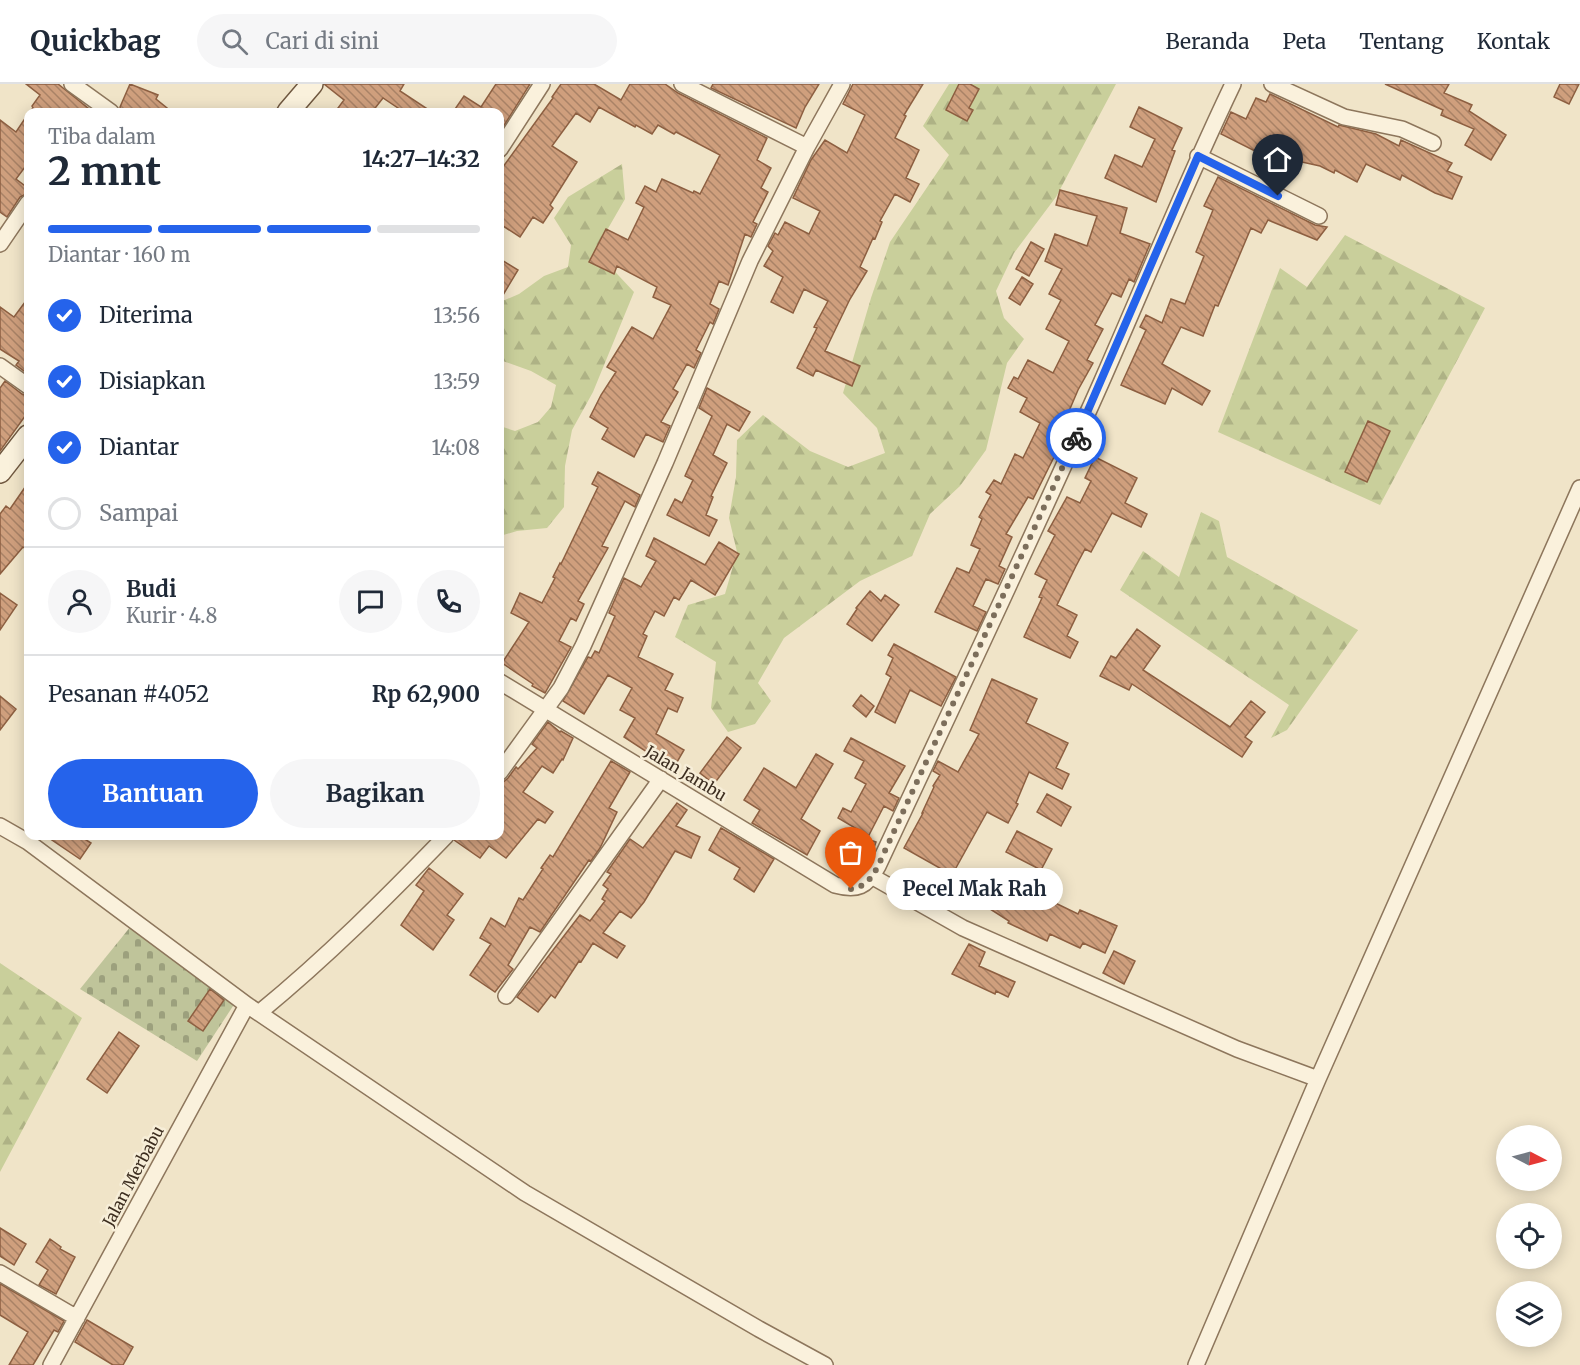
<!DOCTYPE html>
<html lang="id">
<head>
<meta charset="utf-8">
<style>
  body { margin:0; font-family:Merriweather,serif; background:#f6f6f7; color:#1f2937; height:100vh; display:flex; flex-direction:column; font-size:22px; white-space:nowrap }
  * { box-sizing:border-box; margin:0 }
  p { font-size:20px; color:#747a83 }
  .icon { flex:none; width:33px; height:33px; fill:none; stroke:currentColor; stroke-width:2; stroke-linecap:round; stroke-linejoin:round }
  .map { position:relative; flex:1; overflow:hidden }
  .panel { position:absolute; left:24px; top:24px; width:480px; height:732px; display:flex; flex-direction:column; background:#fff; border-radius:12px; box-shadow:0 3px 15px #0003 }
  .panel>* { flex:none }
  .needle { width:39px; rotate:96deg }
  .buttons { position:absolute; left:1496px; top:1041px; display:grid; gap:12px }
  .buttons a { display:grid; place-items:center; width:66px; height:66px; border-radius:50%; background:#fff; box-shadow:0 3px 15px #0003; font-size:30px }
  .pin { position:absolute; display:grid; place-items:center; width:51px; height:51px; color:#fff; margin:-62px -26px; border-radius:50% 50% 50% 0; rotate:-45deg; box-shadow:0 0 6px #0007 }
  .pin .icon { rotate:45deg }
  .courier { position:absolute; display:grid; place-items:center; width:60px; height:60px; margin:-30px; border:4px solid #2563eb; border-radius:50%; background:#fff; color:#222; box-shadow:0 2px 8px #0007 }
  .bubble { position:absolute; height:42px; border-radius:21px; background:#fff; box-shadow:0 3px 15px #0003; font-size:20px; font-weight:700; line-height:42px; text-align:center }
  .headline em { font-style:normal; font-weight:700 }
  .headline div { display:flex; flex-direction:column-reverse }
  .headline { display:flex; align-items:center; justify-content:space-between; height:102px; padding:0 24px }
  h1 { font-size:39px; font-weight:700; line-height:45px }
  .bar { display:grid; grid-template-columns:repeat(4,1fr); gap:9px 6px; align-content:center; height:72px; padding:0 24px }
  .bar i { height:8px; border-radius:4px; background:#e0e1e3 }
  .bar .on { background:#2563eb }
  .bar p { grid-column:span 4 }
  .line { display:flex; align-items:center; gap:15px; padding:0 24px; border-top:2px solid #e0e1e3 }
  .line div { flex:1 }
  .round { display:grid; place-items:center; flex:none; width:63px; height:63px; border-radius:32px; background:#f6f6f7 }
  ol { padding:0 24px; list-style:none }
  li { display:flex; align-items:center; gap:18px; height:66px }
  li p { margin-inline-start:auto }
  li .icon { padding:6px; border-radius:50%; background:#2563eb; color:#fff; stroke-width:4 }
  li:last-child { color:#747a83 }
  li i { width:33px; height:33px; border:3px solid #e0e1e3; border-radius:50% }
  .primary-button { display:flex; gap:12px; margin-top:auto; padding:12px 24px }
  .primary-button a { flex:1; height:69px; border-radius:36px; background:#2563eb; color:#fff; font-size:24px; font-weight:700; line-height:69px; text-align:center }
  .primary-button a+a { background:#f6f6f7; color:#1f2937 }
  header { display:flex; align-items:center; gap:36px; box-sizing:border-box; height:84px; padding:0 30px; background:#fff; border-bottom:2px solid #e0e1e3 }
  header strong { font-size:28px }
  nav { display:flex; gap:33px; margin-inline-start:auto; font-size:21px }
  .search { width:420px; height:54px; background:#f6f6f7; display:flex; align-items:center; gap:15px; box-sizing:border-box; padding:0 21px; border-radius:33px; color:#747a83; font-size:22px }
  .map>svg:first-child { display:block }
  .forest { fill:url(#forest-firs) }
  .cemetery { fill:url(#cemetery-stones) }
  .building { fill:url(#building-back-hatch); stroke:#8d5f41; stroke-width:1.5 }
  .lines { fill:none; stroke-linecap:round; stroke-linejoin:round }
  .street-casing { stroke:#8d765c; stroke-width:18 }
  .secondary-casing { stroke:#6f573f; stroke-width:24 }
  .street { stroke:#faf1dc; stroke-width:15 }
  .secondary { stroke:#faf1dc; stroke-width:21 }
  .done { stroke:#7c6e5b; stroke-width:6; stroke-dasharray:0 10.8 }
  .route { stroke:#2563eb; stroke-width:8 }
  .labels { text-anchor:middle; dominant-baseline:central; stroke-width:5; stroke-linejoin:round; paint-order:stroke }
  .street-label { font-size:16px; fill:#3d2e20; stroke:#f7eed8 }
</style>
</head>
<body>
<header>
<strong>Quickbag</strong>
<div class="search"><svg class="icon" aria-label="search" viewBox="0 0 24 24"><circle cx="10" cy="10" r="6"/><path d="M15 15l6 6"/></svg>Cari di sini</div>
<nav><a>Beranda</a><a>Peta</a><a>Tentang</a><a>Kontak</a></nav>
</header>
<div class="map">
<svg width="1580" height="1281" viewBox="0 0 1580 1281">
  <defs>
    <pattern id="forest-firs" width="22" height="20" patternUnits="userSpaceOnUse" patternTransform="scale(1.5)"><rect width="22" height="20" fill="#c9cf9b"/><path d="M5 1l3.5 6h-7zM16 11l3.5 6h-7z" fill="#aeb285"/></pattern>
    <pattern id="cemetery-stones" width="16" height="16" patternUnits="userSpaceOnUse" patternTransform="scale(1.5)"><rect width="16" height="16" fill="#bfc49a"/><path d="M2 7V4a2 2 0 0 1 4 0v3zM10 15v-3a2 2 0 0 1 4 0v3z" fill="#9ca07d"/></pattern>
    <pattern id="building-back-hatch" width="6" height="6" patternUnits="userSpaceOnUse" patternTransform="scale(1.5)"><rect width="6" height="6" fill="#cf9f7d"/><path d="M-1 5l2 2M0 0l6 6M5-1l2 2" fill="none" stroke="#a98266"/></pattern>
  </defs>
  <rect width="100%" height="100%" fill="#f0e4c8"/>
  <path class="forest" d="M949 0H1116L1056 113 1014 169 996 207 1004 234 1024 255 1007 279 986 366 960 402 930 430 912 472 860 497 784 554 758 599 771 617 755 640 728 648 711 624 716 578 675 553 688 521 725 510 737 468 729 434 736 393 737 356 763 331 810 367 848 383 885 369 877 344 843 309 871 214 890 158 949 71 923 42Z
    M622 80 625 115 606 148 604 176 634 208 593 308 572 346 565 382 564 423 547 444 517 447 500 452V342L515 347 538 338 551 323 556 301 531 287 500 276V218L519 210 544 192 568 183 571 161 554 134 568 113Z
    M1345 151 1485 224 1380 421 1218 348 1280 184 1307 203Z
    M1201 428 1219 437 1227 473 1358 546 1287 646 1271 654 1289 621 1120 506 1143 467 1179 493Z
    M0 879 82 934 0 1088Z"/>
  <path class="cemetery" d="M131 842 235 919 197 977 80 905Z"/>
  <path class="building" d="M26 0H58L93 28H30L33 24 32 22 40 11Z
    M130 0 158 11 156 15 172 28H121L120 23Z
    M324 0H404L400 7 432 28H404L383 14 372 28H335L344 16Z
    M496 0H530L500 48V28H453L464 12 481 23Z
    M561 0H594L621 16 630 0H665L678 9 767 54 757 76 771 84 761 104 768 108 753 138 757 140 751 153 745 150 728 201 719 197 710 220 719 225 713 240 710 238 696 266 701 269 694 284 687 280 673 305 678 308 661 338 670 342 663 358 646 350 634 373 602 355 608 344 590 333 601 311 616 288 607 283 632 243 653 255 671 221 653 213 657 203 617 182 614 190 589 178 606 145 628 156 644 123 636 119 645 102 656 108 662 95 693 109 694 107 700 110 720 71 676 48 674 50 658 41 652 50 636 41 635 43 599 23 590 38 576 29 552 62 577 78 550 121 553 124 543 139 533 133 520 153 500 140V87L553 14 552 13Z
    M713 0H819L805 23 796 44 711 4Z
    M853 0H923L904 31 906 32 895 54 919 66 906 94 919 100 910 118 895 110 880 137 882 138 875 155 873 154 860 183 867 187 850 215 825 267 860 282 852 302 816 286 813 292 797 284 817 244 814 243 828 217 804 205 793 229 771 218 783 193 764 182 773 167 768 162 775 149 778 151 785 138 809 150 820 127 793 114 811 76 825 56 847 69 865 31 843 20Z
    M959 0H970L979 5 969 24 973 26 967 37 946 26Z
    M1385 0H1449L1444 9 1472 21 1469 27 1506 51 1491 76 1465 61 1474 45 1441 31 1443 26Z
    M1560 0H1579L1569 20 1554 13Z
    M1270 10 1338 43 1339 41 1376 50 1399 62 1401 56 1452 79 1447 87 1462 93 1452 115 1435 109 1402 91 1400 96 1366 80 1357 98 1335 86 1334 89 1320 82 1293 76 1288 86 1264 73 1265 72 1221 50 1231 28 1246 35 1256 14 1266 18Z
    M1139 23 1182 44 1172 66 1175 67 1156 118 1105 94 1115 71 1142 83 1155 55 1130 43Z
    M28 30V79L16 95 28 104V109L20 113 7 133 0 128V36L16 48Z
    M1218 93 1315 141 1327 143 1317 156 1268 136 1261 149 1251 144 1218 222 1215 221 1203 252 1181 243 1162 280 1210 307 1202 321 1172 304 1165 320 1121 301 1146 246 1140 243 1146 231 1162 239 1171 215 1185 220 1204 172 1196 168 1213 126 1204 122Z
    M1060 106 1127 124 1120 149 1150 160 1134 198 1129 195 1121 213 1112 209 1095 241 1103 245 1087 276 1093 279 1078 306 1052 367 1056 369 1033 415 1028 413 1006 450 1012 453 999 482 1005 485 998 500 986 495 973 522 986 528 977 547 935 528 957 484 969 489 980 465 971 461 982 435 979 433 991 411 986 408 994 396 1001 400 1015 370 1023 374 1040 339 1020 328 1027 314 1008 304 1014 293 1018 295 1028 276 1053 289 1069 257 1046 245 1061 216 1049 210 1062 185 1045 177 1055 150 1087 162 1097 132 1056 121Z
    M1031 158 1044 165 1029 192 1016 185Z
    M500 175 518 186 500 216Z
    M1022 193 1033 200 1020 221 1009 214Z
    M28 214V290L16 281 19 277 0 265V223L14 233Z
    M5 297 22 310 28 312V328L0 367V304Z
    M707 304 750 328 739 347 727 340 713 371 727 379 711 412 713 413 706 431 717 436 709 452 667 431 675 415 682 419 693 396 685 392 712 332 699 324Z
    M1368 337 1390 347 1367 398 1345 388Z
    M1095 373 1137 394 1125 419 1147 430 1141 443 1112 429 1091 468 1085 465 1076 482 1057 521 1077 531 1067 552 1078 558 1070 574 1024 553 1042 514 1039 513 1047 496 1035 490 1055 451 1048 447 1067 413 1080 419 1091 397 1085 394Z
    M598 388 640 411 635 423 625 417 602 462 608 464 578 517 584 520 576 537 571 534 559 557 571 563 545 609 532 602 533 600 502 579 529 538 511 529 520 509 542 519 555 494 553 493 560 479 561 480 598 403 592 400Z
    M28 399V467L23 463 0 490V430L6 422 10 425Z
    M654 454 705 481 719 458 739 470 715 511 691 496 679 516 674 513 664 532 655 527 643 550 647 552 638 573 673 590 665 606 683 614 677 628 668 624 656 650 684 666 673 685 624 653 635 634 620 626 632 604 608 591 584 630 563 617 588 573 591 574 595 567 599 569 615 532 609 529 624 494 641 503 656 477 646 472Z
    M870 507 881 517 885 511 899 521 872 557 847 540 857 525 856 524Z
    M0 509 17 521 0 546Z
    M1137 545 1160 562 1143 586 1230 643 1251 617 1265 628 1245 653 1252 658 1242 673 1132 600 1129 606 1100 592 1111 572 1116 574Z
    M894 560 956 593 941 622 910 606 895 639 875 628 891 593 886 590 893 574 888 571Z
    M992 595 1037 615 1026 639 1068 659 1056 684 1069 690 1062 705 1029 688 1016 719 1018 720 1008 739 987 728 952 791 904 764 923 729H922L934 703 933 702 940 691 933 687 938 677 958 688 979 650 970 646Z
    M861 611 874 622 866 633 853 622Z
    M0 612 16 625 0 646Z
    M548 638 560 648 561 647 573 654 563 676 562 675 553 689 542 682 523 708 553 728 545 739 538 735 506 774 489 762 480 774 454 756 455 752H500V701L508 694 516 683 518 685 537 664 532 660Z
    M727 653 741 664 714 700 700 689Z
    M851 654 905 682 889 709 899 714 893 727 884 722 867 755 876 758 871 772 860 768 853 780 846 777 857 745 838 734 843 724 851 728 866 700 855 694 864 677 844 667Z
    M816 670 833 680 801 735 820 747 807 771 752 739 760 726 744 716 764 684 796 704Z
    M611 677 630 688 609 724 617 728 600 764 591 777 589 776 540 848 530 843 508 881 513 885 495 908 470 891 491 860 480 854 491 834 505 843 519 814 523 816 543 785 541 784 550 771 553 773Z
    M1047 710 1071 723 1061 742 1037 728Z
    M677 719 687 726 676 742 700 753 691 774 675 767 644 818 631 834 620 827 603 849 625 862 617 874 593 859 581 878 579 877 555 914 551 911 538 928 517 913 580 831 590 837 605 817 602 815 608 805 603 801 611 790 607 788 630 755 643 764Z
    M721 744 774 775 754 808 734 795 740 784 709 766Z
    M1017 747 1052 765 1041 786 1006 768Z
    M46 752H80L91 759 80 775Z
    M429 784 463 810 447 831 454 836 433 866 401 841 424 807 416 801Z
    M962 789 979 797 969 820 952 812Z
    M1004 802 1040 823 1045 814 1078 830 1080 826 1117 842 1105 869 1083 859 1080 864 1050 850 1047 857 1008 839 1009 837 990 825Z
    M969 860 985 868 979 882 1015 898 1008 913 996 907 995 910 952 890Z
    M1114 867 1135 877 1124 900 1103 889Z
    M210 905 224 916 203 947 188 937Z
    M119 948 139 962 107 1009 87 995Z
    M0 1144 26 1160 14 1181 0 1172Z
    M50 1155 61 1163 60 1165 75 1173 56 1210 39 1201 48 1186 36 1178Z
    M0 1200 64 1237 58 1248 54 1246 33 1281H9L28 1248 0 1231Z
    M87 1236 133 1263 123 1281H113L75 1258Z"/>
  <g class="lines">
    <g class="street-casing">
      <path id="street" d="M72 0 111 28
        M682 0 807 63
        M1272 0 1344 33 1402 45 1433 59
        M500 65 542 0
        M1198 72 1319 132
        M0 160 28 119
        M0 282 28 302
        M500 598 835 801C857 807 867 803 878 782 953 621 1029 461 1101 299 1145 199 1186 98 1233 0
        M500 688 561 604 583 562 665 379 750 177 807 63 842 0
        M0 742 28 758 32 752
        M28 758 247 921 525 1109 759 1245 825 1281
        M873 793 963 844 1237 965 1318 995
        M506 912 661 695
        M260 928C327 873 386 814 446 752
        M0 1189 77 1234
        M51 1281 247 921
        M1196 1281 1318 995 1580 404"/>
    </g>
    <g class="secondary-casing">
      <path id="secondary" d="M288 28 312 0
        M0 388 28 352"/>
    </g>
    <use href="#street" class="street"/>
    <use href="#secondary" class="secondary"/>
  </g>
  <g class="lines">
    <path class="done" d="M851 805C865 803 872 794 878 782L1076 354"/>
    <path class="route" d="M1076 354 1198 72 1278 112"/>
  </g>
  <g class="labels">
    <g class="street-label">
      <text transform="translate(686 689) rotate(31)">Jalan Jambu</text>
      <text transform="translate(133 1092) rotate(-62)">Jalan Merbabu</text>
    </g>
  </g>
</svg>
<div class="buttons">
<a><svg class="needle" viewBox="-14 -14 28 28"><path d="M0-13l5 13h-10z" fill="#e53935"/><path d="M0 13l5-13h-10z" fill="#747a83"/></svg></a>
<a><svg class="icon" aria-label="locate" viewBox="0 0 24 24"><circle cx="12" cy="12" r="6"/><path d="M12 2v4M12 18v4M2 12h4M18 12h4"/></svg></a>
<a><svg class="icon" aria-label="layers" viewBox="0 0 24 24"><path d="M12 4l9 5-9 5-9-5zM3 14l9 5 9-5"/></svg></a>
</div>
<div class="pin" style="left:851px;top:805px;background:#ea580c"><svg class="icon" aria-label="bag" viewBox="0 0 24 24"><path d="M5 8h14l-1 12H6zM9 8a3 3 0 0 1 6 0"/></svg></div>
<div class="pin" style="left:1278px;top:112px;background:#1f2937"><svg class="icon" aria-label="home" viewBox="0 0 24 24"><path d="M3 11l9-7 9 7M6 9v11h12V9"/></svg></div>
<div class="courier" style="left:1076px;top:354px"><svg class="icon" aria-label="bike" viewBox="0 0 24 24"><circle cx="6" cy="16" r="4"/><circle cx="18" cy="16" r="4"/><path d="M6 16l4-8h5l3 8M10 8l3 8H6M13 5h3"/></svg></div>
<div class="bubble" style="left:886px;top:784px;width:177px">Pecel Mak Rah</div>
<section class="panel">
<div class="headline"><div><h1>2 mnt</h1><p>Tiba dalam</p></div><em>14:27–14:32</em></div>
<div class="bar"><i class="on"></i><i class="on"></i><i class="on"></i><i></i><p>Diantar · 160 m</p></div>
<ol>
<li><svg class="icon" aria-label="check" viewBox="0 0 24 24"><path d="M5 12l5 5 9-10"/></svg>Diterima<p>13:56</p></li>
<li><svg class="icon" aria-label="check" viewBox="0 0 24 24"><path d="M5 12l5 5 9-10"/></svg>Disiapkan<p>13:59</p></li>
<li><svg class="icon" aria-label="check" viewBox="0 0 24 24"><path d="M5 12l5 5 9-10"/></svg>Diantar<p>14:08</p></li>
<li><i></i>Sampai</li>
</ol>
<div class="line" style="height:108px"><a class="round"><svg class="icon" aria-label="person" viewBox="0 0 24 24"><circle cx="12" cy="8" r="4"/><path d="M4 21q1-7 8-7t8 7"/></svg></a><div><b>Budi</b><p>Kurir · 4.8</p></div><a class="round"><svg class="icon" aria-label="chat" viewBox="0 0 24 24"><path d="M4 5h16v11H9l-5 4z"/></svg></a><a class="round"><svg class="icon" aria-label="phone" viewBox="0 0 24 24"><path d="M5 4h4l2 5-3 2q2 4 5 5l2-3 5 2v4C11 20 4 13 5 4z"/></svg></a></div>
<div class="line" style="height:78px"><div>Pesanan #4052</div><b>Rp 62,900</b></div>
<div class="primary-button"><a>Bantuan</a><a>Bagikan</a></div>
</section>
</div>
</body>
</html>
